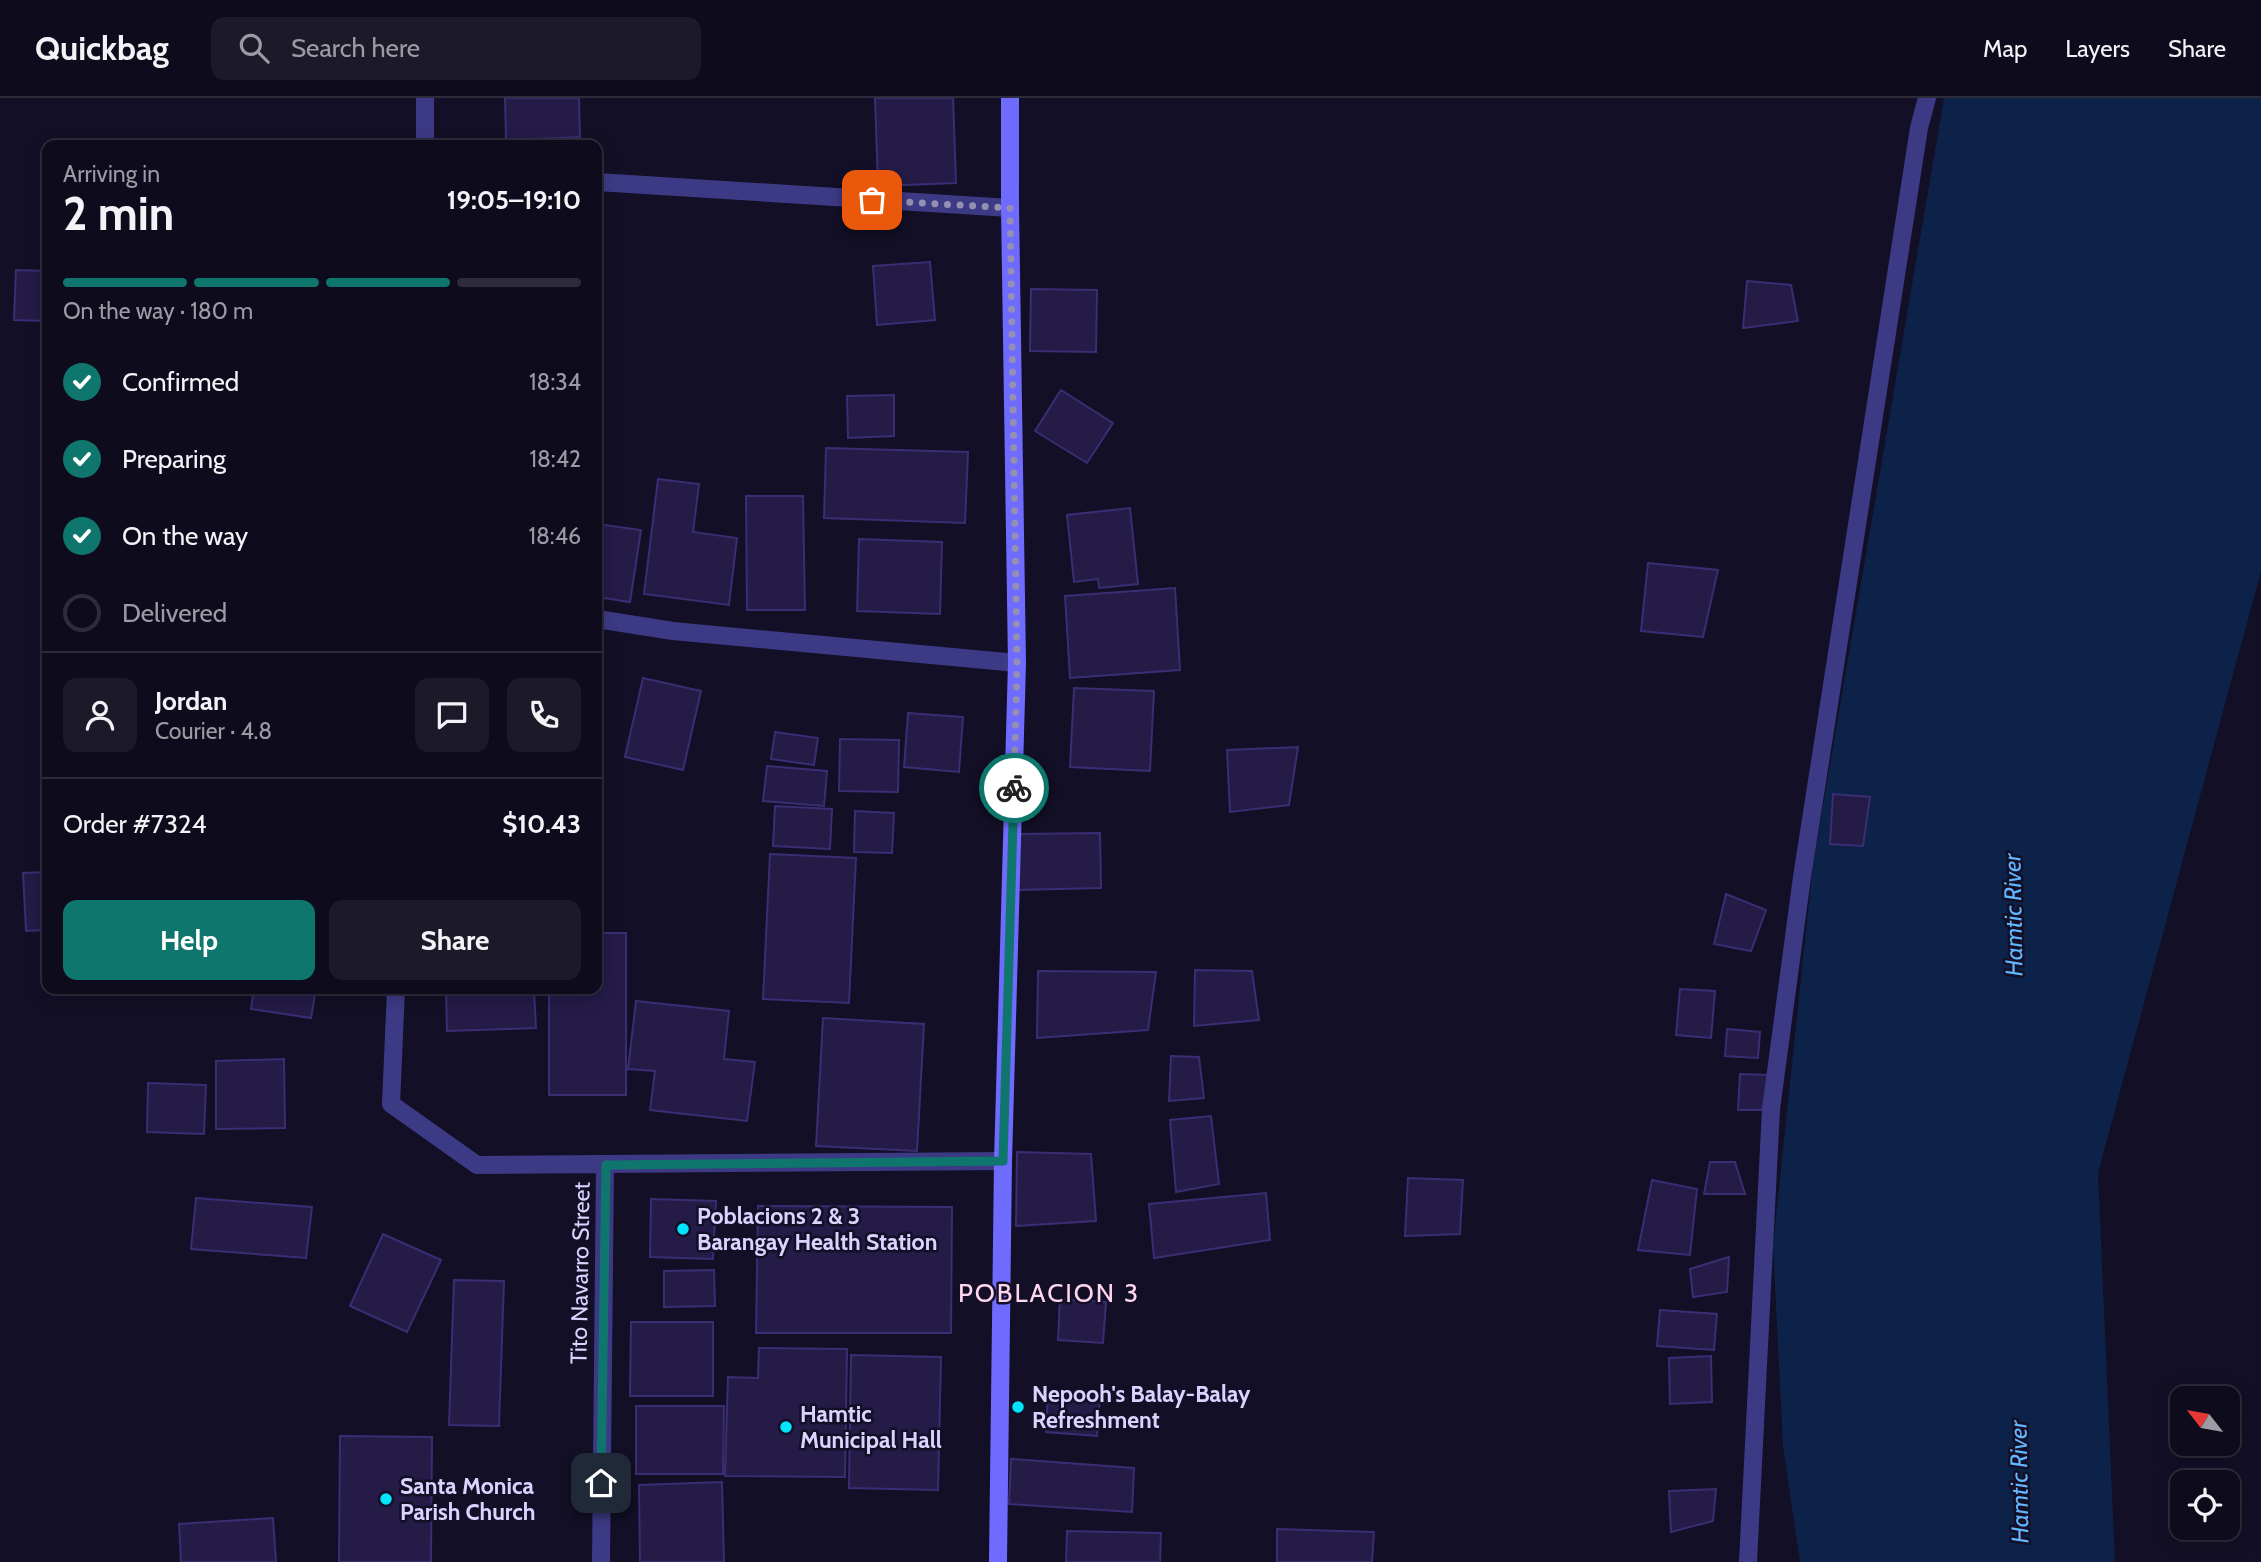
<!DOCTYPE html>
<html lang="en">
<head>
<meta charset="utf-8">
<style>
  body { margin:0; font-family:Cabin,sans-serif; background:#1c1929; color:#f1f3f6; height:100vh; display:flex; flex-direction:column; font-size:26px; white-space:nowrap }
  * { box-sizing:border-box; margin:0 }
  p { font-size:23px; color:#9b9ba3 }
  .icon { flex:none; width:38px; height:38px; fill:none; stroke:currentColor; stroke-width:2; stroke-linecap:round; stroke-linejoin:round }
  .map { position:relative; flex:1; overflow:hidden }
  .sheet { position:absolute; left:42px; top:42px; width:560px; height:854px; display:flex; flex-direction:column; background:#0e0b1c; border-radius:14px; box-shadow:0 4px 18px #0003,0 0 0 2px #2e2b3b }
  .sheet>* { flex:none }
  .needle { width:46px; rotate:301deg }
  .controls { position:absolute; left:2170px; top:1288px; display:grid; gap:14px }
  .controls a { display:grid; place-items:center; width:70px; height:70px; border-radius:14px; background:#0e0b1c; box-shadow:0 4px 18px #0003,0 0 0 2px #2e2b3b; font-size:35px }
  .pin { position:absolute; display:grid; place-items:center; width:60px; height:60px; color:#fff; margin:-30px; border-radius:14px; box-shadow:0 4px 10px #0006 }
  .courier { position:absolute; display:grid; place-items:center; width:70px; height:70px; margin:-35px; border:5px solid #0f766e; border-radius:50%; background:#fff; color:#222; box-shadow:0 2px 9px #0007 }
  .headline em { font-style:normal; font-weight:700 }
  .headline div { display:flex; flex-direction:column-reverse }
  .headline { display:flex; align-items:center; justify-content:space-between; height:119px; padding:0 21px }
  h1 { font-size:46px; font-weight:700; line-height:52px }
  .bar { display:grid; grid-template-columns:repeat(4,1fr); gap:10px 7px; align-content:center; height:84px; padding:0 21px }
  .bar i { height:9px; border-radius:5px; background:#2e2b3b }
  .bar .current { background:#0f766e }
  .bar p { grid-column:span 4 }
  .line { display:flex; align-items:center; gap:18px; padding:0 21px; border-top:2px solid #2e2b3b }
  .line div { flex:1 }
  .round { display:grid; place-items:center; flex:none; width:74px; height:74px; border-radius:14px; background:#1c1929 }
  ol { padding:0 21px; list-style:none }
  li { display:flex; align-items:center; gap:21px; height:77px }
  li p { margin-inline-start:auto }
  li .icon { padding:7px; border-radius:50%; background:#0f766e; color:#fff; stroke-width:4 }
  li:last-child { color:#9b9ba3 }
  li i { width:38px; height:38px; border:4px solid #2e2b3b; border-radius:50% }
  .cta { display:flex; gap:14px; margin-top:auto; padding:14px 21px }
  .cta a { flex:1; height:80px; border-radius:14px; background:#0f766e; color:#fff; font-size:28px; font-weight:700; line-height:80px; text-align:center }
  .cta a+a { background:#1c1929; color:#f1f3f6 }
  header { display:flex; align-items:center; gap:42px; box-sizing:border-box; height:98px; padding:0 35px; background:#0e0b1c; border-bottom:2px solid #2e2b3b }
  header strong { font-size:33px }
  nav { display:flex; gap:38px; margin-inline-start:auto; font-size:24px }
  .search { width:490px; height:63px; background:#1c1929; display:flex; align-items:center; gap:18px; box-sizing:border-box; padding:0 24px; border-radius:14px; color:#9b9ba3; font-size:26px }
  .map>svg:first-child { display:block }
  .water { fill:#0c2248 }
  .building { fill:#241b47; stroke:#3b2d73; stroke-width:2 }
  .lines { fill:none; stroke-linecap:round; stroke-linejoin:round }
  .minor { stroke:#3d3a85; stroke-width:18 }
  .secondary { stroke:#6f6bff; stroke-width:18 }
  .done { stroke:#948fb3; stroke-width:7; stroke-dasharray:0 12.6 }
  .route { stroke:#0f766e; stroke-width:9 }
  .poi-dot { fill:#00e5ff; stroke:#130f26; stroke-width:2.5 }
  .labels { text-anchor:middle; dominant-baseline:central; stroke-width:5; stroke-linejoin:round; paint-order:stroke }
  .poi-label { font-size:23px; font-weight:bold; fill:#d9d4ff; stroke:#130f26; text-anchor:start }
  .street-label { font-size:23px; fill:#d9d4ff; stroke:#130f26 }
  .water-label { font-size:24px; font-style:italic; fill:#62b6ff; stroke:#130f26 }
  .quarter-label { font-size:26px; letter-spacing:2px; fill:#ffd6f0; stroke:#130f26 }
</style>
</head>
<body>
<header>
<strong>Quickbag</strong>
<div class="search"><svg class="icon" aria-label="search" viewBox="0 0 24 24"><circle cx="10" cy="10" r="6"/><path d="M15 15l6 6"/></svg>Search here</div>
<nav><a>Map</a><a>Layers</a><a>Share</a></nav>
</header>
<div class="map">
<svg width="2261" height="1464" viewBox="0 0 2261 1464">
  <rect width="100%" height="100%" fill="#130f26"/>
  <path class="water" d="M1944 0H2261V473L2098 1075 2115 1464H1800L1783 1348 1773 1147 1813 766Z"/>
  <path class="building" d="M505 0H579L580 39 506 42Z
    M875 0H953L956 85 878 88Z
    M930 164 935 222 877 227 873 168Z
    M16 172 47 173V223L14 222Z
    M1747 183 1791 187 1798 223 1743 230Z
    M1031 191 1097 192 1096 254 1030 253Z
    M1061 292 1113 325 1087 365 1035 333Z
    M894 297V338L848 340 847 298Z
    M826 350 968 354 965 425 824 420Z
    M658 381 699 386 693 434 737 440 729 507 644 496Z
    M746 398H803L805 512H747Z
    M1130 410 1138 486 1099 490 1098 481 1074 484 1067 417Z
    M597 426 641 432 630 504 597 499Z
    M859 441 942 444 940 516 857 513Z
    M1648 465 1718 472 1703 539 1641 533Z
    M1175 490 1180 572 1070 580 1065 498Z
    M643 580 701 593 683 672 625 659Z
    M1074 590 1154 593 1150 673 1070 669Z
    M908 615 963 619 959 674 904 669Z
    M775 634 818 640 814 667 771 661Z
    M840 641 899 642 898 694 839 693Z
    M1298 649 1289 707 1230 714 1227 652Z
    M767 668 827 673 824 708 763 703Z
    M1833 696 1870 699 1863 748 1830 746Z
    M775 708 832 711 830 751 773 748Z
    M855 713 894 715 892 755 854 754Z
    M1100 735 1101 790 1015 792 1014 736Z
    M770 756 856 760 849 905 763 901Z
    M47 774V832L26 833 23 775Z
    M1726 796 1766 812 1751 853 1714 846Z
    M597 835H626V997H549V891H597Z
    M1195 872 1252 873 1259 922 1194 928Z
    M1038 873 1156 874 1148 932 1037 940Z
    M254 891H316L311 920 251 911Z
    M446 891H534L536 930 447 933Z
    M1680 891 1715 893 1711 940 1676 937Z
    M636 903 729 913 724 961 755 964 747 1023 650 1012 655 973 628 971Z
    M823 920 924 926 917 1053 816 1048Z
    M1727 931 1760 934 1758 960 1725 958Z
    M1171 958 1199 959 1204 1000 1169 1003Z
    M284 961 285 1030 216 1031V963Z
    M1740 976 1767 977 1766 1012H1738Z
    M148 985 206 987 204 1036 147 1034Z
    M1211 1018 1219 1086 1176 1094 1170 1022Z
    M1017 1054 1091 1056 1096 1123 1016 1128Z
    M1710 1064H1735L1745 1096H1704Z
    M1408 1080 1463 1082 1460 1136 1405 1138Z
    M1652 1082 1697 1091 1690 1157 1638 1152Z
    M1266 1095 1270 1142 1154 1160 1149 1106Z
    M196 1100 312 1109 306 1160 191 1151Z
    M651 1101 716 1103 713 1161 650 1159Z
    M758 1108 952 1109 951 1235H756Z
    M383 1136 441 1162 407 1234 350 1208Z
    M1729 1159 1727 1194 1693 1199 1690 1171Z
    M714 1172 715 1208 664 1209V1173Z
    M454 1182 504 1183 499 1328 449 1327Z
    M1060 1201 1106 1204 1103 1245 1058 1242Z
    M1660 1212 1717 1216 1714 1252 1657 1248Z
    M631 1224H713V1298H630Z
    M759 1250 847 1251 845 1379 725 1378 728 1279 758 1280Z
    M851 1257 941 1259 938 1392 849 1390Z
    M1711 1258 1712 1304 1670 1306 1669 1260Z
    M1048 1296 1100 1300 1097 1338 1046 1334Z
    M636 1308H724L723 1376H636Z
    M340 1338 432 1339 431 1464H339Z
    M1011 1361 1134 1370 1132 1414 1009 1406Z
    M722 1384 724 1464H640L639 1387Z
    M1716 1391 1713 1423 1671 1434 1669 1393Z
    M273 1420 276 1464H181L179 1426Z
    M1277 1431 1374 1434 1372 1464H1277Z
    M1067 1433 1161 1435 1160 1464H1066Z"/>
  <g class="lines">
    <path class="minor" d="M425 0V47
      M597 84 1010 110
      M597 521 673 533 1017 565
      M396 891 391 1006 477 1067 1003 1063
      M601 1464 605 1067
      M1748 1464 1771 1011 1802 779 1919 30 1927 0"/>
    <path class="secondary" d="M998 1464 1003 1063 1017 565 1010 110V0"/>
  </g>
  <g class="lines">
    <path class="done" d="M872 102 1010 110 1017 565 1014 690"/>
    <path class="route" d="M601 1385 606 1067 1003 1063 1014 690"/>
  </g>
  <g class="poi-dot">
    <circle cx="683" cy="1131" r="7"/>
    <circle cx="1018" cy="1309" r="7"/>
    <circle cx="786" cy="1329" r="7"/>
    <circle cx="386" cy="1401" r="7"/>
  </g>
  <g class="labels">
    <g class="poi-label">
      <text x="697" y="1118">Poblacions 2 &amp; 3<tspan x="697" dy="26">Barangay Health Station</tspan></text>
      <text x="1032" y="1296">Nepooh's Balay-Balay<tspan x="1032" dy="26">Refreshment</tspan></text>
      <text x="800" y="1316">Hamtic<tspan x="800" dy="26">Municipal Hall</tspan></text>
      <text x="400" y="1388">Santa Monica<tspan x="400" dy="26">Parish Church</tspan></text>
    </g>
    <g class="street-label">
      <text transform="translate(580 1175) rotate(-89)">Tito Navarro Street</text>
    </g>
    <g class="water-label">
      <text transform="translate(2013 817) rotate(-91)">Hamtic River</text>
      <text transform="translate(2019 1384) rotate(-91)">Hamtic River</text>
    </g>
    <g class="quarter-label">
      <text x="1049" y="1195">POBLACION 3</text>
    </g>
  </g>
</svg>
<div class="controls">
<a><svg class="needle" viewBox="-14 -14 28 28"><path d="M0-13l5 13h-10z" fill="#e53935"/><path d="M0 13l5-13h-10z" fill="#9b9ba3"/></svg></a>
<a><svg class="icon" aria-label="locate" viewBox="0 0 24 24"><circle cx="12" cy="12" r="6"/><path d="M12 2v4M12 18v4M2 12h4M18 12h4"/></svg></a>
</div>
<div class="pin" style="left:872px;top:102px;background:#ea580c"><svg class="icon" aria-label="bag" viewBox="0 0 24 24"><path d="M5 8h14l-1 12H6zM9 8a3 3 0 0 1 6 0"/></svg></div>
<div class="pin" style="left:601px;top:1385px;background:#1f2937"><svg class="icon" aria-label="home" viewBox="0 0 24 24"><path d="M3 11l9-7 9 7M6 9v11h12V9"/></svg></div>
<div class="courier" style="left:1014px;top:690px"><svg class="icon" aria-label="bike" viewBox="0 0 24 24"><circle cx="6" cy="16" r="4"/><circle cx="18" cy="16" r="4"/><path d="M6 16l4-8h5l3 8M10 8l3 8H6M13 5h3"/></svg></div>
<section class="sheet">
<div class="headline"><div><h1>2 min</h1><p>Arriving in</p></div><em>19:05–19:10</em></div>
<div class="bar"><i class="current"></i><i class="current"></i><i class="current"></i><i></i><p>On the way · 180 m</p></div>
<ol>
<li><svg class="icon" aria-label="check" viewBox="0 0 24 24"><path d="M5 12l5 5 9-10"/></svg>Confirmed<p>18:34</p></li>
<li><svg class="icon" aria-label="check" viewBox="0 0 24 24"><path d="M5 12l5 5 9-10"/></svg>Preparing<p>18:42</p></li>
<li><svg class="icon" aria-label="check" viewBox="0 0 24 24"><path d="M5 12l5 5 9-10"/></svg>On the way<p>18:46</p></li>
<li><i></i>Delivered</li>
</ol>
<div class="line" style="height:126px"><a class="round"><svg class="icon" aria-label="person" viewBox="0 0 24 24"><circle cx="12" cy="8" r="4"/><path d="M4 21q1-7 8-7t8 7"/></svg></a><div><b>Jordan</b><p>Courier · 4.8</p></div><a class="round"><svg class="icon" aria-label="chat" viewBox="0 0 24 24"><path d="M4 5h16v11H9l-5 4z"/></svg></a><a class="round"><svg class="icon" aria-label="phone" viewBox="0 0 24 24"><path d="M5 4h4l2 5-3 2q2 4 5 5l2-3 5 2v4C11 20 4 13 5 4z"/></svg></a></div>
<div class="line" style="height:91px"><div>Order #7324</div><b>$10.43</b></div>
<div class="cta"><a>Help</a><a>Share</a></div>
</section>
</div>
</body>
</html>
